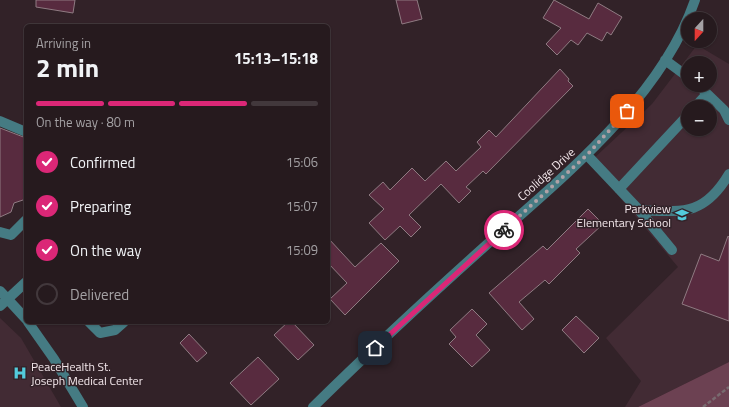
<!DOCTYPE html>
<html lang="en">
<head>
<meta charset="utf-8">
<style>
  body { margin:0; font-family:"Titillium Web",sans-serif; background:#32272b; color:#f1f3f6; height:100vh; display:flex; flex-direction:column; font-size:15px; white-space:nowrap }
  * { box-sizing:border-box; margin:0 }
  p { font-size:13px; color:#a4a1a4 }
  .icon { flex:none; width:22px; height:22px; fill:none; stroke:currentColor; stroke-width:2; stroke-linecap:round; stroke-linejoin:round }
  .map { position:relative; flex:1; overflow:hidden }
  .details { position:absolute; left:24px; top:24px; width:306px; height:300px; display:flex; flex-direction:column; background:#261a1e; border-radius:6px; box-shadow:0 1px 3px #0004,0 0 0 1px #42383c }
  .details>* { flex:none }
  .needle { width:26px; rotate:201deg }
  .buttons { position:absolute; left:681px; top:12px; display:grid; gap:8px }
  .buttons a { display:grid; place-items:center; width:36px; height:36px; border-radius:50%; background:#261a1e; box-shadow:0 1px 3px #0004,0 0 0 1px #42383c; font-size:20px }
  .pin { position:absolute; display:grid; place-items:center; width:34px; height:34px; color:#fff; margin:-17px; border-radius:8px; box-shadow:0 2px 6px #0006 }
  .courier { position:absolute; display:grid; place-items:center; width:40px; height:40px; margin:-20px; border:3px solid #db2777; border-radius:50%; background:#fff; color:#222; box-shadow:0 1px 5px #0007 }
  .summary em { font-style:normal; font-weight:700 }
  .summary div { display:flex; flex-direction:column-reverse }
  .summary { display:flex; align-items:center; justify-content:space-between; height:68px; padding:0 12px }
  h1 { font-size:26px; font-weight:700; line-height:30px }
  .bar { display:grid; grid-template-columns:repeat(4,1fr); gap:6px 4px; align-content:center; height:48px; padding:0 12px }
  .bar i { height:5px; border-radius:3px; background:#42383c }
  .bar .selected { background:#db2777 }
  .bar p { grid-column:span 4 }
  ol { padding:0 12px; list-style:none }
  li { display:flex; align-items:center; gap:12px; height:44px }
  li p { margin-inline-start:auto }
  li .icon { padding:4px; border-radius:50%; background:#db2777; color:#fff; stroke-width:4 }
  li:last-child { color:#a4a1a4 }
  li i { width:22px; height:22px; border:2px solid #42383c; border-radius:50% }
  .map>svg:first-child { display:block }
  .built { fill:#422b34; fill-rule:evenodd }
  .green { fill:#6c4152 }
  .building { fill:#582b3f; stroke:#8f7b82 }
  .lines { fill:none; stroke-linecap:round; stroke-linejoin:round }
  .path { stroke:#796b70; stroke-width:2.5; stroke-dasharray:4 2; stroke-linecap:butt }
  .minor { stroke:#457b83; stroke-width:10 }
  .done { stroke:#afa2a7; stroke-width:4; stroke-dasharray:0 7.2 }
  .route { stroke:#db2777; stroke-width:5 }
  .labels { text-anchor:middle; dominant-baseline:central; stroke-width:3; stroke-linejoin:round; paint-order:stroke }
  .street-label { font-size:12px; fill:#f3e7eb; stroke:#322228 }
  .poi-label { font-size:12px; fill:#f3e7eb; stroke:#322228; text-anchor:end }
</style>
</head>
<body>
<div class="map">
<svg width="729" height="407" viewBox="0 0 729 407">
  <rect width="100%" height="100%" fill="#322228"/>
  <path class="built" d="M697 45 729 64V362L638 407H625L641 381 606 338 678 267 590 162 652 104ZM688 63H710V85H688ZM688 107H710V129H688Z
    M0 318 21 338 61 407H0Z"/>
  <path class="green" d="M729 362V407H638Z"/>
  <path class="building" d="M36 0H75L73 13 36 7Z
    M396 0H417L422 19 402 24Z
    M554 0 589 19 598 3 622 17 611 35 607 32 602 41 587 33 578 45 571 40 557 55 546 44 561 28 543 18Z
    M560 69 569 79 568 81 573 86 486 174 483 171 466 187 471 191 459 203 441 184 409 215 421 227 411 237 400 226 385 240 369 223 384 209 369 195 383 182 390 190 412 168 425 181 446 161 456 171 481 147 477 142 489 130 496 137Z
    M0 128 26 138V199L14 203 11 212 0 217Z
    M588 209 603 224 576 249 580 253 549 284 545 280 519 302 534 319 522 330 489 293 543 246 547 250Z
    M728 236 729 237V321L682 304 701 254 719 261Z
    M328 238 355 267 381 243 399 261 345 315 330 299 347 283 328 263Z
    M472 309 487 324 476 335 490 350 472 367 449 344 456 337 450 330Z
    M576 316 599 338 584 353 562 330Z
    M288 322H292L314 345 298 360 274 335Z
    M189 334 207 353 197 362 180 343Z
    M258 357 279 379 251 405 230 383Z"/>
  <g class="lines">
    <path class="path" d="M703 407 729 387"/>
    <path class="minor" d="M665 60 688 77
      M698 85 724 110 729 120
      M695 107 707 94
      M0 121 26 132
      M587 155 639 210 672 250
      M619 189 688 115
      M639 210C683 212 704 216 729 174
      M0 232 11 235 26 220
      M0 291 26 319
      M0 306 26 282
      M28 322 54 359 83 407
      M89 322 100 333 115 330 124 322
      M313 407C368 353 425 300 483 248 559 180 661 100 695 0"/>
  </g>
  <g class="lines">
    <path class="done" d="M504 230 587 155 627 111"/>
    <path class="route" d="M375 348 504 230"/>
  </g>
  <defs>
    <g id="school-bare" transform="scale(1.08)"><path d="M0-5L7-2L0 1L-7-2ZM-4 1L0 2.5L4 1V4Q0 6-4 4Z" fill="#53cbdc" stroke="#322228" stroke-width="2.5" paint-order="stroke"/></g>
    <g id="hospital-bare" transform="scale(1.08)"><path d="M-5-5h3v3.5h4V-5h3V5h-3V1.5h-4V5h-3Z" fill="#53cbdc" stroke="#322228" stroke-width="2.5" paint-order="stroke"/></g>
  </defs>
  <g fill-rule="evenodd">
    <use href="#school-bare" x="682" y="215"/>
    <use href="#hospital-bare" x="20" y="373"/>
  </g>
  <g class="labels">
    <g class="street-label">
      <text transform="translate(546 174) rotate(-42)">Coolidge Drive</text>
    </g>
    <g class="poi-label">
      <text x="671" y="208">Parkview<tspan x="671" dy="14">Elementary School</tspan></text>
      <text x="31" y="366" text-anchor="start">PeaceHealth St.<tspan x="31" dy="14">Joseph Medical Center</tspan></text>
    </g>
  </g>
</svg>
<div class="buttons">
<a><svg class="needle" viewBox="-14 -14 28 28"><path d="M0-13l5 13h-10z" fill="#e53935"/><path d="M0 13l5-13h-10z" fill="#a4a1a4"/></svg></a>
<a>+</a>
<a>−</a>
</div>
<div class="pin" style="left:627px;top:111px;background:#ea580c"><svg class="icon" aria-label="bag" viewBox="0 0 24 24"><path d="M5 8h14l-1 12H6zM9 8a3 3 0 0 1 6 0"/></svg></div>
<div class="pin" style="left:375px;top:348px;background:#1f2937"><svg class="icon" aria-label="home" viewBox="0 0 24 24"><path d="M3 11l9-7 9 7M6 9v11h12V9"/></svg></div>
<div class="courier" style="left:504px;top:230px"><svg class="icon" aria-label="bike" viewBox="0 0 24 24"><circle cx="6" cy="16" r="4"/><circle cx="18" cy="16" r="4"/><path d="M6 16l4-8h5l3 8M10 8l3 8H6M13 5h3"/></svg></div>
<section class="details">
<div class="summary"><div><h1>2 min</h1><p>Arriving in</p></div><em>15:13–15:18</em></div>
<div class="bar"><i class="selected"></i><i class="selected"></i><i class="selected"></i><i></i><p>On the way · 80 m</p></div>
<ol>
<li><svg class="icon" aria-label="check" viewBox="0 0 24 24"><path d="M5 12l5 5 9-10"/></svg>Confirmed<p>15:06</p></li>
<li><svg class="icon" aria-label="check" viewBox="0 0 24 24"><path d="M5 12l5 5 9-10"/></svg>Preparing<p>15:07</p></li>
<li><svg class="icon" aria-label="check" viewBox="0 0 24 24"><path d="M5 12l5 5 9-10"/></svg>On the way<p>15:09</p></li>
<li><i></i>Delivered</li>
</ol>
</section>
</div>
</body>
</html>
